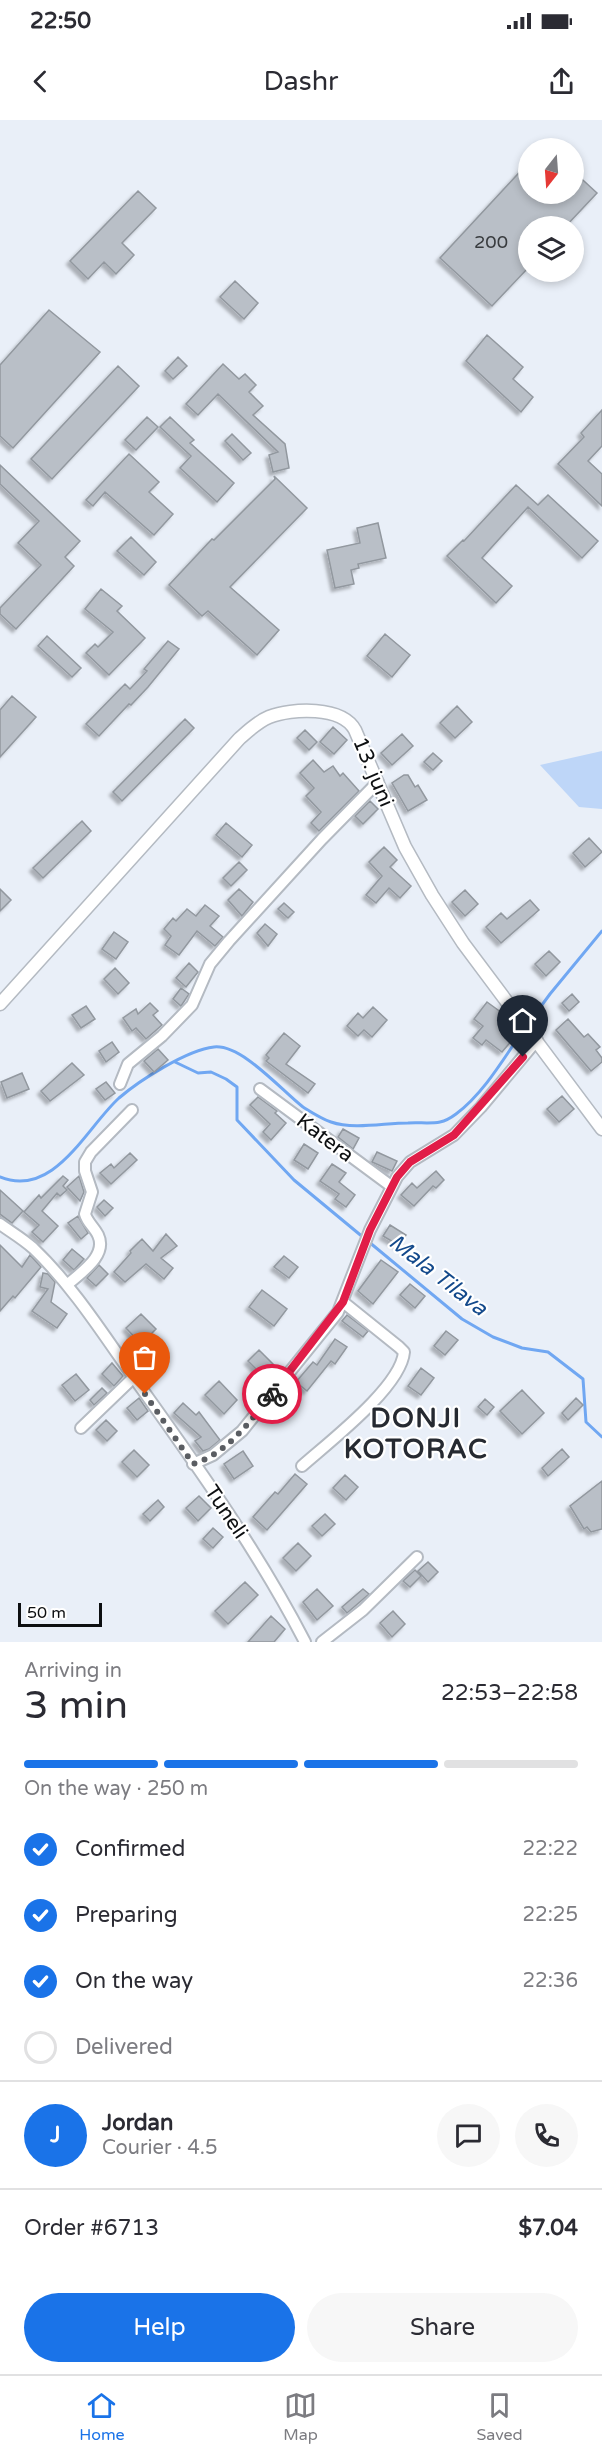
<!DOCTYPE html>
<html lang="en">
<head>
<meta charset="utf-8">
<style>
  body { margin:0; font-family:"Varela Round",sans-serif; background:#f7f7f7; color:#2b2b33; height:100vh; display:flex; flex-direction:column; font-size:22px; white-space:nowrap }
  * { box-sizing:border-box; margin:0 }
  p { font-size:20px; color:#7c7c81 }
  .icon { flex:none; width:33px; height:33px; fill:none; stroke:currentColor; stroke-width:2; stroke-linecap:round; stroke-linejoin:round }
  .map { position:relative; height:1522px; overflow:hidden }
  .details { display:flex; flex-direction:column; background:#fff; flex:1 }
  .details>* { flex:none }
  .needle { width:39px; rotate:197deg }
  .tools { position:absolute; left:518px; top:18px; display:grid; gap:12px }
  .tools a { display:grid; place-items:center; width:66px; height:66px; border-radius:50%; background:#fff; box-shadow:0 3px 9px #0003; font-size:30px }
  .scale { position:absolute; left:18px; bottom:15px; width:84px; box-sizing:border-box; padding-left:6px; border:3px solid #0d0f11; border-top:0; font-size:16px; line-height:21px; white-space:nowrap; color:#0d0f11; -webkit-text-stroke:4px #fff; paint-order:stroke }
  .pin { position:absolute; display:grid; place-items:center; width:51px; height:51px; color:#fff; margin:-62px -26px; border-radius:50% 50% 50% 0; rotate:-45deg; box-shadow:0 0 6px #0007 }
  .pin .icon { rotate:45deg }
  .courier { position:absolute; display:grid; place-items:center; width:60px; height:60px; margin:-30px; border:4px solid #e11d48; border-radius:50%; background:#fff; color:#222; box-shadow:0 2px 8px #0007 }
  .overview em { font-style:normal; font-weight:600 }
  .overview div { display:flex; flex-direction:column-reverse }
  .overview { display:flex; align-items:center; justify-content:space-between; height:102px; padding:0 24px }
  h1 { font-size:39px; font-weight:600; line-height:45px }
  .bar { display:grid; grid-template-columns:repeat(4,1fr); gap:9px 6px; align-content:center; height:72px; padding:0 24px }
  .bar i { height:8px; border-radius:4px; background:#e1e1e2 }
  .bar .selected { background:#1a73e8 }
  .bar p { grid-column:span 4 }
  .line { display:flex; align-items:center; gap:15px; padding:0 24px; border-top:2px solid #e1e1e2 }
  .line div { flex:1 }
  .round { display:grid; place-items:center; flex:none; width:63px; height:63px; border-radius:32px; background:#f7f7f7 }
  ol { padding:0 24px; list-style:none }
  li { display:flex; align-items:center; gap:18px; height:66px }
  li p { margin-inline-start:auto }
  li .icon { padding:6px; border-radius:50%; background:#1a73e8; color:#fff; stroke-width:4 }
  li:last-child { color:#7c7c81 }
  li i { width:33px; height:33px; border:3px solid #e1e1e2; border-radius:50% }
  .cta { display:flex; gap:12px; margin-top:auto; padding:12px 24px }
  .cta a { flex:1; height:69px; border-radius:36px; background:#1a73e8; color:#fff; font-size:24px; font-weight:600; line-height:69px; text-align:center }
  .cta a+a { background:#f7f7f7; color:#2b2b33 }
  .status { display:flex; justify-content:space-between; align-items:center; height:42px; padding:0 30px; background:#fff; direction:ltr }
  .status svg { height:16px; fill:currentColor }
  header { display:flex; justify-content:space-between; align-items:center; height:78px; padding:0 24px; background:#fff; font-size:27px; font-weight:600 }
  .tabs { display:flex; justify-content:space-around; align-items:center; height:84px; border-top:2px solid #e1e1e2; background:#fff; font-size:16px; color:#7c7c81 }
  .tabs a { display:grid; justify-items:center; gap:3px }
  .tabs .selected { color:#1a73e8 }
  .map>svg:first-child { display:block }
  .green { fill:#bed6f8 }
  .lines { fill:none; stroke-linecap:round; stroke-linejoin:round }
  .stream { stroke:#70a7f2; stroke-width:3 }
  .building { fill:#b9bfc7; stroke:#92989f; stroke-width:1.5; filter:url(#shadow) }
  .minor-casing { stroke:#b4bac2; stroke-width:14 }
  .tertiary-casing { stroke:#b4bac2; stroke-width:15 }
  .minor { stroke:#fff; stroke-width:10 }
  .tertiary { stroke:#fff; stroke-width:12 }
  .done { stroke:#5a5d62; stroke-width:6; stroke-dasharray:0 10.8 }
  .route { stroke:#e11d48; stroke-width:8 }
  .labels { text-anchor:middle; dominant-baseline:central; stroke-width:4.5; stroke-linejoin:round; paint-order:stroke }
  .number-label { font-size:18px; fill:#383b3e }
  .street-label { font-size:21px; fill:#0d0f11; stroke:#fff }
  .water-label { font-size:22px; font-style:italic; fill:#13498b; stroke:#fff }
  .district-label { font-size:27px; font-weight:bold; letter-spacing:1.5px; fill:#262a31; stroke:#fff }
</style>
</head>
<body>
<div class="status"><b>22:50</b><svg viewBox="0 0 49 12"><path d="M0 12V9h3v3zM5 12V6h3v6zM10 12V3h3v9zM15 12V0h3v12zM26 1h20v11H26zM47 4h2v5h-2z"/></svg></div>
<header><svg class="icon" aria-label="back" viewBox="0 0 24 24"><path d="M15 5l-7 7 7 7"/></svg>Dashr<svg class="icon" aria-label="share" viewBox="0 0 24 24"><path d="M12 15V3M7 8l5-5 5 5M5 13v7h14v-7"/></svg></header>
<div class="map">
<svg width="602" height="1522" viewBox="0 0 602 1522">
  <defs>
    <filter id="shadow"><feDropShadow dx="-3.5" dy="3.5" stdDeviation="1.5" flood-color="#0004"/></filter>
  </defs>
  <rect width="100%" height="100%" fill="#e9eff8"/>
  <path class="green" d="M602 631V689L579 687 540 645Z"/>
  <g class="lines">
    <path class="stream" d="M528 904 550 874 602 811
      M175 942 198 953 211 952 226 959 237 967V1000L294 1060 364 1118
      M0 1057C54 1079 86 1008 119 978 140 960 187 930 214 927 242 924 282 971 303 987 311 992 322 999 331 1002 354 1010 384 1003 408 1003 418 1002 430 1004 440 1002 445 1001 452 997 456 994 484 973 504 938 524 909
      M369 1122 462 1199 493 1217 522 1228 548 1232 583 1259 586 1302 602 1317"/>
  </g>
  <path class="building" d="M528 43V74H573V51L597 73 566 106H528V148L492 186 440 138Z
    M138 71 156 88 122 123 134 135 116 154 104 142 88 159 70 141Z
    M235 161 258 183 244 199 220 177Z
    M49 190 100 232 13 328 0 316V245Z
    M487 215 523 247 513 259 533 277 521 292 466 241Z
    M178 237 187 246 173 259 165 251Z
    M223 244 239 259 245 254 256 265 249 272 263 286 253 295 285 324 289 348 273 352 269 335 278 332 218 274 198 295 186 284Z
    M118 246 139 266 52 359 31 339Z
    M602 290V326L588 341 602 354V386L558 344 584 317 581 313Z
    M147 297 158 307 136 330 125 320Z
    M170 297 194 320 190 323 234 363 217 382 180 348 191 336 160 307Z
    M232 314 251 333 243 340 225 321Z
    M129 334 159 362 149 372 173 394 154 415 105 372 93 386 86 380Z
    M0 345 80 421 65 437 74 446 16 509 0 494V488L41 445 18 423 39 401 0 364Z
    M274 356 307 388 230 467 279 510 257 535 208 491 202 496 169 465 212 419 214 420 275 359Z
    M516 365 538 385 548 375 598 421 582 438 528 387 482 438 512 466 496 483 447 436 463 420 464 421Z
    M378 403 386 438 358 444 359 448 351 450 354 464 335 468 327 430 360 423 357 408Z
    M131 417 156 442 144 455 117 431Z
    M101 469 122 486 117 491 145 518 109 555 86 533 95 524 98 527 113 512 85 489Z
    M385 514 410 535 392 557 367 536Z
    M47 516 81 548 72 557 38 526Z
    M168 521 179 529 148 567 131 585 129 584 99 616 86 604 125 564 130 569 147 551 144 549Z
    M12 576 36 597 0 637V590Z
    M457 586 472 602 455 618 440 603Z
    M185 599 194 608 122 681 113 672Z
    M333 607 347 620 334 634 320 622Z
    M305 610 317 622 309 630 297 618Z
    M402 614 413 626 392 645 381 633Z
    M433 633 442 641 433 650 424 642Z
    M313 640 324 652 333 646 340 656 343 653 359 671 319 711 311 703 321 692 306 676 314 668 300 653Z
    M404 655H408L415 667 418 665 427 680 408 691 392 663Z
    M370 681 378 689 363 704 355 696Z
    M82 701 91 711 43 758 33 748Z
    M226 703 252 725 242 737 216 715Z
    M589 718 602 732 585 747 573 733Z
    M384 727 397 740 390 747 411 766 400 778 389 768 376 783 366 775 382 756 369 742Z
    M239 742 247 750 231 766 223 758Z
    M0 769 11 780 0 791Z
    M239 769 253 782 242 796 228 780Z
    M465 770 478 784 465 796 452 782Z
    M530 780 539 790 501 823 486 807 501 793 507 799Z
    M284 783 294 792 288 798 278 789Z
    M205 785 219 796 210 806 223 817 215 826 197 811 179 835 165 825 171 816 164 809 173 798 176 801 187 789 196 796Z
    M265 804 277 814 268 826 257 813Z
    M114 812 128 822 116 839 102 829Z
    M549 831 560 842 546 856 535 844Z
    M189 843 198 852 186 867 176 858Z
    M115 848 129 863 118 874 104 859Z
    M181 868 189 874 181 886 173 879Z
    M572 874 579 882 569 891 562 883Z
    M487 882 509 898 519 912 502 932 486 920 482 925 473 918 483 906 474 899Z
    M150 883 158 891 153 895 162 905 146 919 136 908 132 911 123 898 136 889 138 894Z
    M86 886 95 899 81 908 72 895Z
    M373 887 387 900 372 917 364 910 358 916 347 906 358 893 363 898Z
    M568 899 584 917 588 914 600 927 596 930 602 938V942L591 951 556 910Z
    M284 913 300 926 286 944 315 964 308 973 266 941 269 938 266 935Z
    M112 922 119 932 106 942 99 931Z
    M158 929 168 940 154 952 144 941Z
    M72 943 84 955 50 981 41 971Z
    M22 953 29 969 7 978 1 962Z
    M106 962 115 973 105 980 96 969Z
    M562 976 574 989 559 1002 547 989Z
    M258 977 277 991 275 993 286 1003 271 1020 263 1012 270 1004 250 985Z
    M343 1009 359 1018 353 1029 338 1017Z
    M304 1024 318 1033 308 1049 294 1040Z
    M377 1032 397 1041 392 1051 372 1042Z
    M130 1033 137 1040 111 1064 100 1053 111 1044 114 1048Z
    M332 1044 346 1053 339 1062 355 1075 346 1087 335 1079 339 1074 320 1061Z
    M436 1051 444 1060 436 1068 433 1066 414 1086 401 1075 412 1063 417 1068Z
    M63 1056 68 1060 63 1066 67 1070 60 1076 57 1073 42 1091 58 1106 43 1122 32 1112 39 1105 24 1092 39 1075 41 1078Z
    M79 1056 84 1072 80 1081 67 1067Z
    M0 1070 23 1091 12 1103 0 1094Z
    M104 1080 113 1088 105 1096 97 1087Z
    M78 1096 88 1113 81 1119 68 1103Z
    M390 1105 406 1115 400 1126 383 1116Z
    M166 1114 177 1126 161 1138 173 1148 164 1159 146 1144 125 1162 114 1152 131 1133 130 1131 142 1119 153 1131Z
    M0 1125 22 1147 30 1135 41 1147 15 1178 13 1176 0 1191Z
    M72 1129 84 1139 74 1150 63 1140Z
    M284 1136 298 1147 289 1158 274 1147Z
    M381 1140 398 1152 373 1184 358 1171Z
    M99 1145 108 1154 96 1166 87 1158Z
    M43 1153 48 1154 55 1162 51 1182 67 1194 57 1208 32 1191 48 1169 40 1167Z
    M410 1164 425 1176 415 1188 400 1175Z
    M262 1170 287 1189 274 1206 249 1187Z
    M141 1194 156 1209 141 1224 126 1208Z
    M347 1195 368 1211 363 1217 342 1201Z
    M446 1211 458 1220 445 1235 434 1226Z
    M335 1219 347 1227 335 1244 331 1241 307 1271 296 1262 313 1242 317 1245Z
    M259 1230 274 1245 263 1256 248 1241Z
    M112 1243 123 1256 114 1266 102 1254Z
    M421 1248 434 1258 421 1275 408 1266Z
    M76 1254 89 1270 75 1281 62 1265Z
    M219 1261 237 1280 224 1294 205 1275Z
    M102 1268 107 1273 94 1285 90 1280Z
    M522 1270 544 1293 522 1314 500 1291Z
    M139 1278 148 1291 137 1300 127 1288Z
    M576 1278 583 1285 568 1300 562 1293Z
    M485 1279 494 1287 487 1295 478 1287Z
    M183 1283 196 1295 199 1292 220 1320 209 1329 203 1331 195 1321 201 1317 174 1293Z
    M106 1300 117 1311 107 1321 96 1310Z
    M562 1329 569 1337 548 1356 542 1348Z
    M134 1330 149 1345 137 1357 122 1342Z
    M243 1331 253 1346 234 1359 224 1344Z
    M295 1354 307 1364 267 1410 253 1397 275 1372 278 1374Z
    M345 1355 358 1367 346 1380 333 1368Z
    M602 1361V1409L591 1412 587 1407 584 1409 570 1386Z
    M199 1376 211 1388 198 1401 186 1388Z
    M158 1380 164 1387 150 1401 143 1394Z
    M325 1394 335 1404 322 1416 312 1406Z
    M213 1408 223 1417 213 1428 203 1419Z
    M298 1423 311 1436 296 1451 283 1438Z
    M428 1442 438 1452 428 1462 418 1451Z
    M415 1450 421 1456 410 1467 403 1461Z
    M245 1462 258 1475 228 1504 215 1491Z
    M317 1469 333 1486 317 1500 303 1482Z
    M363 1469 369 1474 347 1493 342 1487Z
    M393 1491 405 1504 392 1517 380 1503Z
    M271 1496 285 1509 274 1522H248Z"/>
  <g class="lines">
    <g class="minor-casing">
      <path id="minor" d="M120 964 128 944 162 916 192 885 210 844 229 821 322 719 378 662
        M260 969 391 1066
        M0 1104C11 1112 23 1119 33 1128 76 1169 108 1222 142 1269 200 1350 259 1433 305 1522
        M67 1165C80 1153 108 1136 98 1115 94 1107 87 1102 85 1094L92 1072 85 1051V1042L91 1032 132 990
        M81 1308 133 1258
        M193 1344 213 1335 242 1311 338 1192 370 1110 397 1057 410 1042 454 1015 481 987 537 920
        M302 1346C329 1322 401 1267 404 1232L399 1227 343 1182
        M322 1522 363 1490 417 1437"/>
    </g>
    <g class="tertiary-casing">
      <path id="tertiary" d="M0 884 239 619C248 611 257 602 269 597 292 588 342 586 355 610L405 727 432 775 463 823 602 1009"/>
    </g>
    <use href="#minor" class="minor"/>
    <use href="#tertiary" class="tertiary"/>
  </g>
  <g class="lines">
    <path class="done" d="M145 1274 193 1344C227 1334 251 1300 272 1274"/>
    <path class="route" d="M272 1274 343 1182 370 1110 397 1057 410 1042 454 1015 523 937"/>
  </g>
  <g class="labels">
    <g class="number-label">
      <text x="491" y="122">200</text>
    </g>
    <g class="street-label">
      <text transform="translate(373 652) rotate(67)">13. juni</text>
      <text transform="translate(325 1018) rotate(37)">Katera</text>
      <text transform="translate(226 1392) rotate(56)">Tuneli</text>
    </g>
    <g class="water-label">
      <text transform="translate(438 1155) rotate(38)">Mala Tilava</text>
    </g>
    <g class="district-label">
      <text x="416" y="1298">DONJI<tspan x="416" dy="31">KOTORAC</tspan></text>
    </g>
  </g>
</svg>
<div class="tools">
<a><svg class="needle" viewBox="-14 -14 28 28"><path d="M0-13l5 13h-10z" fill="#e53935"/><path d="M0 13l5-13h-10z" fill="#7c7c81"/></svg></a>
<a><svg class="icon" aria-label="layers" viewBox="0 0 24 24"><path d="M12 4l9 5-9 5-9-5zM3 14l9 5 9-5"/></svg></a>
</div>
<div class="scale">50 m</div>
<div class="pin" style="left:145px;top:1274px;background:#ea580c"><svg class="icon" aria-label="bag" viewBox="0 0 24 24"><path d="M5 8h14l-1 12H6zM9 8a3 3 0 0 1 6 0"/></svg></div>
<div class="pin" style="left:523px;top:937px;background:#1f2937"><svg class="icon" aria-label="home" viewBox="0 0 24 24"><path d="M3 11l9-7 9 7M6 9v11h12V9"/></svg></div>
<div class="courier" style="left:272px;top:1274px"><svg class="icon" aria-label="bike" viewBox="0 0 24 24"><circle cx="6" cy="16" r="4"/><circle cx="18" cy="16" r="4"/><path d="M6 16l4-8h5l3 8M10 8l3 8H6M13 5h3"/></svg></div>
</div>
<section class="details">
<div class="overview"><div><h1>3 min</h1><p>Arriving in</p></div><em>22:53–22:58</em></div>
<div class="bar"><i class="selected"></i><i class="selected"></i><i class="selected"></i><i></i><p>On the way · 250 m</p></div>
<ol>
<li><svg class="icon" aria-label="check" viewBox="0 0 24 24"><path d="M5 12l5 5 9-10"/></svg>Confirmed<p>22:22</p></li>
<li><svg class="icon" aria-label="check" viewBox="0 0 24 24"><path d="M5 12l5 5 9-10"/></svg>Preparing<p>22:25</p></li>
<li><svg class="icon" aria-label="check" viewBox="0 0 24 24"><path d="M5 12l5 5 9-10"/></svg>On the way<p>22:36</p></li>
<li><i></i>Delivered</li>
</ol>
<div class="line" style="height:108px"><b class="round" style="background:#1a73e8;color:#fff">J</b><div><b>Jordan</b><p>Courier · 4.5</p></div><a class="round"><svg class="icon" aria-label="chat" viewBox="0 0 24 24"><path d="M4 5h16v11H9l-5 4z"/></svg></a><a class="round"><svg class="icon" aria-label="phone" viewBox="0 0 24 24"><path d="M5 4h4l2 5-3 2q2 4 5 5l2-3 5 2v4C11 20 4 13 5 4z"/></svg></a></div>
<div class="line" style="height:78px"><div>Order #6713</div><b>$7.04</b></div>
<div class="cta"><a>Help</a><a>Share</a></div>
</section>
<nav class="tabs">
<a class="selected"><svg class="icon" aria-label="home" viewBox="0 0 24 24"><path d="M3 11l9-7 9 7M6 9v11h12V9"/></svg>Home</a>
<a><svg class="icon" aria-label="map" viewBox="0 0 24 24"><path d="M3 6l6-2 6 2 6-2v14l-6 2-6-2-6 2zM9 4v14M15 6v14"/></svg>Map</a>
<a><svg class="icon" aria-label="saved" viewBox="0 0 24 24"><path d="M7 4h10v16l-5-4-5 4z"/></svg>Saved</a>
</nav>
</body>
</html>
